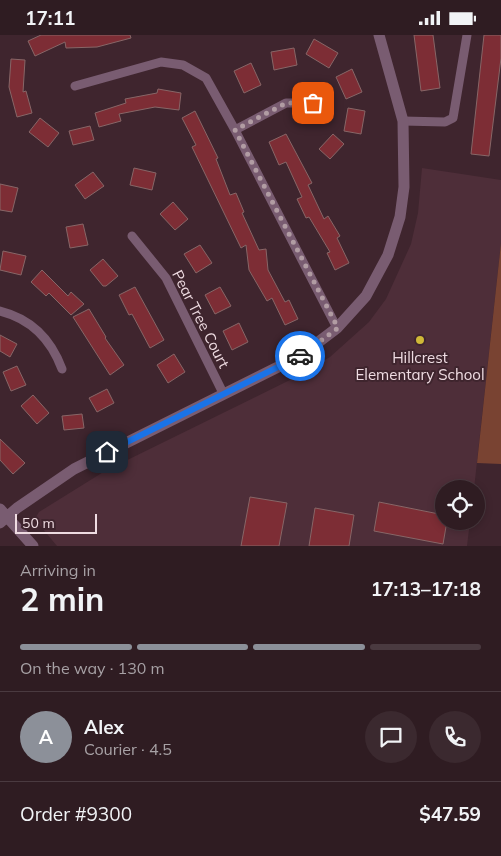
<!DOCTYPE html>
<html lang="en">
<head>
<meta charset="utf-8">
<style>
  body { margin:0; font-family:Mulish,sans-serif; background:#3b292f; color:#f1f3f6; height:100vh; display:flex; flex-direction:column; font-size:19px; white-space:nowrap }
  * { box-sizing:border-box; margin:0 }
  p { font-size:16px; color:#a7a1a5 }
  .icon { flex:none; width:28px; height:28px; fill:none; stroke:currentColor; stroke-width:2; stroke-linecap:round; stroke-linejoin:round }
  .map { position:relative; height:511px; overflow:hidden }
  .panel { display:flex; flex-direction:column; background:#2f1c22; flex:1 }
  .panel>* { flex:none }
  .tools { position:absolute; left:435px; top:445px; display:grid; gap:10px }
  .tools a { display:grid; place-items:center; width:50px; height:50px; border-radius:50%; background:#2f1c22; box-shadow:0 2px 8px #0003,0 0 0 1px #4a3a40; font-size:25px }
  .scale { position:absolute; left:15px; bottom:12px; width:82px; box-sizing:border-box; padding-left:5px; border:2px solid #efdce2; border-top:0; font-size:14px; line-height:18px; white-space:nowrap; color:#efdce2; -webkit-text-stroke:4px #3f252e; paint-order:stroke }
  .pin { position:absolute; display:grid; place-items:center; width:42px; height:42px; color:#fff; margin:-21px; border-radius:10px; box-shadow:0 2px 8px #0006 }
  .courier { position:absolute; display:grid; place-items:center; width:50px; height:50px; margin:-25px; border:4px solid #1a73e8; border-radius:50%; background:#fff; color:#222; box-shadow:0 1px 6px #0007 }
  .summary em { font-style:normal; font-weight:700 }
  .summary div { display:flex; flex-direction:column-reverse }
  .summary { display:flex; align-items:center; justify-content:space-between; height:85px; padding:0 20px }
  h1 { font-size:32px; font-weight:700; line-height:38px }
  .bar { display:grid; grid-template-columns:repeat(4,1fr); gap:8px 5px; align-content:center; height:60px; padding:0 20px }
  .bar i { height:6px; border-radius:4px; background:#4a3a40 }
  .bar .on { background:#8c9099 }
  .bar p { grid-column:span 4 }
  .line { display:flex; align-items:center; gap:12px; padding:0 20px; border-top:1px solid #4a3a40 }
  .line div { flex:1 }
  .round { display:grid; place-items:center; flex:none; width:52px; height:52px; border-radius:26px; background:#3b292f }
  .status { display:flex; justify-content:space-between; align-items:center; height:35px; padding:0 25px; background:#2f1c22; direction:ltr }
  .status svg { height:14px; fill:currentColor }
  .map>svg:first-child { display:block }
  .built { fill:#4e2e39 }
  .green { fill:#794332 }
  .building { fill:#7d2d35; stroke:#876667 }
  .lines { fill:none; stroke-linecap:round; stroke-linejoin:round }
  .minor { stroke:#795c71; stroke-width:9 }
  .tertiary { stroke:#795c71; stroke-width:11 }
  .done { stroke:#b19ca3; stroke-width:5; stroke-dasharray:0 9 }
  .route { stroke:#1a73e8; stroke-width:6 }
  .poi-dot { fill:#cfb837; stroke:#3f252e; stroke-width:2 }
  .labels { text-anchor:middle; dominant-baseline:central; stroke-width:4; stroke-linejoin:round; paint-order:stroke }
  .street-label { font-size:15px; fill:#efdce2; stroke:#3f252e }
  .poi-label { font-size:15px; fill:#efdce2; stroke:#3f252e }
</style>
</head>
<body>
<div class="status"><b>17:11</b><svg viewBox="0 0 49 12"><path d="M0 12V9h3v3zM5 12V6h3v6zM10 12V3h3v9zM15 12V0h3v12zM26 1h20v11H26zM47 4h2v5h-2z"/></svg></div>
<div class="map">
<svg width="501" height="511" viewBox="0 0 501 511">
  <rect width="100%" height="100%" fill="#3f252e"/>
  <path class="built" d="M422 133 501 145V208L474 454H444V486H470L467 511H57L37 487 36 482 39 477 105 436 292 344 330 322 369 287 386 264 411 209 418 178Z"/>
  <path class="green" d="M501 208V429L477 428Z"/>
  <path class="building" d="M41 0H130L131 3 97 12 66 13 65 7 35 21 28 6Z
    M414 0H433L440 53 421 56Z
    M484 0H501V23L489 121 471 119Z
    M314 4 338 18 329 33 306 19Z
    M294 13 297 30 274 35 271 17Z
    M11 24 25 25 23 57 26 56 32 78 17 82 9 52Z
    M251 28 261 50 244 58 234 36Z
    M352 34 362 57 346 64 336 42Z
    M158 54 181 58 179 75 155 72 119 79 121 86 99 92 95 78 126 68 125 64 157 58Z
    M348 73 365 76 361 99 344 96Z
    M195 76 218 123 216 124 230 160 236 158 244 177 242 178 259 215 266 214 268 235 285 267 289 265 298 284 285 290 272 263 267 266 249 235 246 210 241 213 192 112 196 110 182 83Z
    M40 83 59 98 48 112 29 97Z
    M90 91 94 105 73 110 69 96Z
    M286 99 312 148 308 150 324 184 328 181 340 201 337 203 349 228 335 235 327 218 330 217 309 182 306 183 297 164 302 162 286 127 279 130 269 107Z
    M333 99 344 109 330 124 319 114Z
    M134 133 156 138 152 155 130 150Z
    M93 137 104 151 85 164 75 150Z
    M0 149 18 153 12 177 0 175Z
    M173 167 188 184 175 195 160 179Z
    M83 189 88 210 70 213 66 192Z
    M200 210 212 228 196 238 184 219Z
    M3 216 26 221 21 240 0 235Z
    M103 224 118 241 106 251H103L90 235Z
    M42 235 68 261 71 257 84 269 71 280 49 258 46 261 31 247Z
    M135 252 164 305 150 313 132 279 129 280 119 260Z
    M220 252 231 271 215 279 205 260Z
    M89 274 106 302 105 303 124 330 110 340 73 282Z
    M239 288 248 307 232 315 223 296Z
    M0 300 17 309 10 322 0 316Z
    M174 319 185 337 168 348 157 330Z
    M17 331 26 350 11 356 3 337Z
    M107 354 114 368 97 377 89 363Z
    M33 360 49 378 37 389 21 371Z
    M82 379 84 393 64 395 62 381Z
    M0 404 25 428 13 439 0 425Z
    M250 462 287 468 279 511H241Z
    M379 467 444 480V486H447L443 509 374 496Z
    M315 473 354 480 349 511H309Z"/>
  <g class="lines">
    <path class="minor" d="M75 51 161 27 183 30 206 43 235 95 337 293
      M403 86 445 87 453 83 467 0
      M235 95 286 68H313
      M132 201 166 243 223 358
      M0 276C32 284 51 304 62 334"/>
    <path class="tertiary" d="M0 474 33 511
      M0 488 17 473 74 434 300 321 337 293 366 261 388 220 400 182 404 152 403 86 379 0"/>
  </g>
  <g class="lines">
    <path class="done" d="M300 321 338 293 235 95 286 68H313"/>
    <path class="route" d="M107 417 300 321"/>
  </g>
  <circle class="poi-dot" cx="420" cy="305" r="5"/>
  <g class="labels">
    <g class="street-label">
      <text transform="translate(201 284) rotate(63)">Pear Tree Court</text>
    </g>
    <g class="poi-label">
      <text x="420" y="322">Hillcrest<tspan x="420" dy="17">Elementary School</tspan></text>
    </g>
  </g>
</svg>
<div class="tools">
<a><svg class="icon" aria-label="locate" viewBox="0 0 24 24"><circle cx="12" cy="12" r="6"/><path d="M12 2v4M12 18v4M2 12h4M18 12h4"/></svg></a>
</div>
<div class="scale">50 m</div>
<div class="pin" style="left:313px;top:68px;background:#ea580c"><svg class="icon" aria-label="bag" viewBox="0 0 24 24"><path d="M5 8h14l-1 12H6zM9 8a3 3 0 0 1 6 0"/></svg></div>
<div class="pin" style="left:107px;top:417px;background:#1f2937"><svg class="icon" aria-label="home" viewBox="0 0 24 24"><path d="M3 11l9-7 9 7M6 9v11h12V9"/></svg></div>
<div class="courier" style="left:300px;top:321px"><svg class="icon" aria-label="car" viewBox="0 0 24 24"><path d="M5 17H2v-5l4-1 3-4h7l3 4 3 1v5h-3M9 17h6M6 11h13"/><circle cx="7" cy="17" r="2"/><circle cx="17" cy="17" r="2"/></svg></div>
</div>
<section class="panel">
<div class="summary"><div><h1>2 min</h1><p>Arriving in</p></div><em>17:13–17:18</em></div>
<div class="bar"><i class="on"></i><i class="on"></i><i class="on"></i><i></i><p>On the way · 130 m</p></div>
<div class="line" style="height:90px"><b class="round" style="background:#8c9099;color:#fff">A</b><div><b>Alex</b><p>Courier · 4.5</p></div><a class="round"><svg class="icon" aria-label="chat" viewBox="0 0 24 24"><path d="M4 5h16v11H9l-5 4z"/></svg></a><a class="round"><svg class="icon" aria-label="phone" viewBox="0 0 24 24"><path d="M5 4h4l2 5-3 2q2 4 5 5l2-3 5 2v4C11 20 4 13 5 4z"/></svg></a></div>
<div class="line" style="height:65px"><div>Order #9300</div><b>$47.59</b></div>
</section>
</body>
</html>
